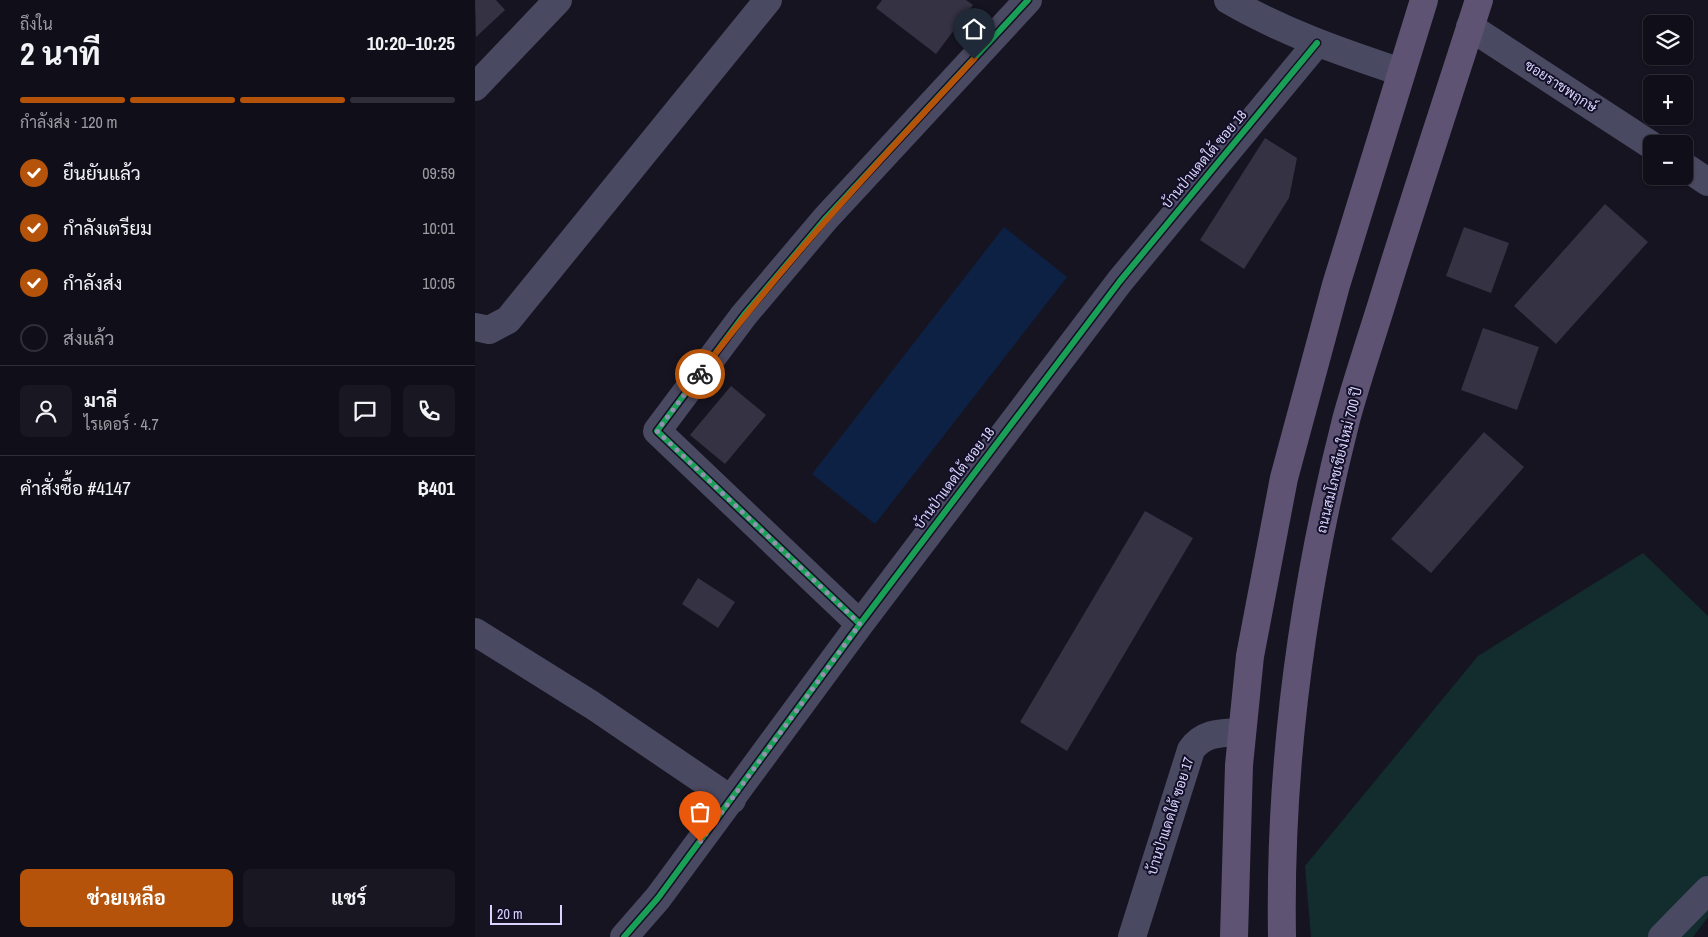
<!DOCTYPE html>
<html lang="th">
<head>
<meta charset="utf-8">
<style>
  body { margin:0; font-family:"Archivo Narrow",Sarabun,sans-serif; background:#191822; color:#f1f3f6; height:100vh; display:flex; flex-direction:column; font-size:19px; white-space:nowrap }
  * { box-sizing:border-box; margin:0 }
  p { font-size:16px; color:#9c9ca2 }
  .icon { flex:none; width:28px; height:28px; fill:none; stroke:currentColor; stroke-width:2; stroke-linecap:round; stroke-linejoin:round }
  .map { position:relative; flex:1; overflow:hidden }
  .panel { display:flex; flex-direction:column; background:#100f19; width:475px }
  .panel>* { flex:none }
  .buttons { position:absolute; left:1168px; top:15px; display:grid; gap:10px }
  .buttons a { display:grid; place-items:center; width:50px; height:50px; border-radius:8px; background:#100f19; box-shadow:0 1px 4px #0004,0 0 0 1px #302f38; font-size:25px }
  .scale { position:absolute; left:15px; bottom:12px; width:72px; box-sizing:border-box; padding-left:5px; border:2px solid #d9d4ff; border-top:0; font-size:14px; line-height:18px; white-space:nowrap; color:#d9d4ff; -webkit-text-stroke:4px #130f26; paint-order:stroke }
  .pin { position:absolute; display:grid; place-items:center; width:42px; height:42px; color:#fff; margin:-51px -21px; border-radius:50% 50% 50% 0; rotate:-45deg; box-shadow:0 0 5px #0007 }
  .pin .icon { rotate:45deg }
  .courier { position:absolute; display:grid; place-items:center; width:50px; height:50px; margin:-25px; border:4px solid #b45309; border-radius:50%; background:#fff; color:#222; box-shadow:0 1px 6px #0007 }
  .headline em { font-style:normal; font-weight:700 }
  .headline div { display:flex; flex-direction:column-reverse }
  .headline { display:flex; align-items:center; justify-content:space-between; height:85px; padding:0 20px }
  h1 { font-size:32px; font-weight:700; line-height:38px }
  .bar { display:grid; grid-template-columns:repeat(4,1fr); gap:8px 5px; align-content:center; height:60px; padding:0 20px }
  .bar i { height:6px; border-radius:4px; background:#302f38 }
  .bar .on { background:#b45309 }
  .bar p { grid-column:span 4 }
  .line { display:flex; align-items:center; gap:12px; padding:0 20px; border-top:1px solid #302f38 }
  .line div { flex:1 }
  .round { display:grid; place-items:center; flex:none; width:52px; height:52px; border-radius:8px; background:#191822 }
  ol { padding:0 20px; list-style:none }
  li { display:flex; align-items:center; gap:15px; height:55px }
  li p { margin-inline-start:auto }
  li .icon { padding:5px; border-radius:50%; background:#b45309; color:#fff; stroke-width:4 }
  li:last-child { color:#9c9ca2 }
  li i { width:28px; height:28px; border:2px solid #302f38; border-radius:50% }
  .button { display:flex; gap:10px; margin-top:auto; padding:10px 20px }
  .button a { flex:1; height:58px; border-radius:8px; background:#b45309; color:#fff; font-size:20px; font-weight:700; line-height:58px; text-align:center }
  .button a+a { background:#191822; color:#f1f3f6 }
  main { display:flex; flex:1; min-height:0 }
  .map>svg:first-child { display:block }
  .green { fill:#132c2d }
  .water { fill:#0d2144 }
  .building { fill:#343243 }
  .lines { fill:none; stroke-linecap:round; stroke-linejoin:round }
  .minor { stroke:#4a4962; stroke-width:28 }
  .major { stroke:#5e5373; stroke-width:28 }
  .cycleway-casing { stroke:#130f26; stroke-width:9 }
  .cycleway { stroke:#1a9f57; stroke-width:6 }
  .done { stroke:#9591b1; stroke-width:5; stroke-dasharray:0 9 }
  .route { stroke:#b45309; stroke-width:6 }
  .labels { text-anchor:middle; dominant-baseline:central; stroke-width:4; stroke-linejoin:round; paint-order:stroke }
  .street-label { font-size:14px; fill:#d9d4ff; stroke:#130f26 }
</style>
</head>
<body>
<main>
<section class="panel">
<div class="headline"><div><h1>2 นาที</h1><p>ถึงใน</p></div><em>10:20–10:25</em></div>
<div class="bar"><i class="on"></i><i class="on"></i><i class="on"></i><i></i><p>กำลังส่ง · 120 m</p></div>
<ol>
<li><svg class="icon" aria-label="check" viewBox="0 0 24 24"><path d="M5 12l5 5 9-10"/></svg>ยืนยันแล้ว<p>09:59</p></li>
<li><svg class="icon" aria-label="check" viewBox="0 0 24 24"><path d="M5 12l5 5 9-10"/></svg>กำลังเตรียม<p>10:01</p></li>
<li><svg class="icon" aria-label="check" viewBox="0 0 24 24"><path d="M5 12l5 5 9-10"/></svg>กำลังส่ง<p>10:05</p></li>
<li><i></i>ส่งแล้ว</li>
</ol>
<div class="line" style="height:90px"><a class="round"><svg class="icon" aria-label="person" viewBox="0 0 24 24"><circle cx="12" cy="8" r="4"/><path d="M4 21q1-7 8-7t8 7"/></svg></a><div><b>มาลี</b><p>ไรเดอร์ · 4.7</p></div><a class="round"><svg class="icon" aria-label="chat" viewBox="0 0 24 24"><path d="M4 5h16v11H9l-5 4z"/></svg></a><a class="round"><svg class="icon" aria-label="phone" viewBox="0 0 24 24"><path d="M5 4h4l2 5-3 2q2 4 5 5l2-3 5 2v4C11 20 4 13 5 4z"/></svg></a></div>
<div class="line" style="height:65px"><div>คำสั่งซื้อ #4147</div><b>฿401</b></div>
<div class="button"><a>ช่วยเหลือ</a><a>แชร์</a></div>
</section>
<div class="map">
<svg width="1233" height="937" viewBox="0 0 1233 937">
  <rect width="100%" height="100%" fill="#161421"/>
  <path class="green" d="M1168 553 1233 616V917L1218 937H836L830 866 1003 656Z"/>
  <path class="water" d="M529 227 592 277 400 524 337 474Z"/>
  <path class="building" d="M0 0H21L30 10 1 37Z
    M407 0H491L498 5 461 54 401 8Z
    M790 138 822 158 814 198 769 269 725 240Z
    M1130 204 1173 242 1081 344 1039 306Z
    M989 227 1034 243 1016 293 971 276Z
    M1008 328 1064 347 1042 410 986 390Z
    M256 386 291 415 250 464 215 435Z
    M1009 432 1049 467 956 573 916 539Z
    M670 511 718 538 592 751 545 722Z
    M223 578 260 602 243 628 207 604Z"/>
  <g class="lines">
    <path class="minor" d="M753 0C808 32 866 52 926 72
      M995 27 1176 145
      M0 87 83 0
      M1209 166 1233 182
      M0 327 14 330 33 320 293 0
      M385 624 182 431 269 315 351 218 553 0
      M0 632 117 705 257 800
      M149 937 183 898 385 624 645 281 842 43
      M657 937 716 750C728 732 747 733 767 732
      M1187 937 1233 890"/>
    <path class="major" d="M759 937 764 765 775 656 809 478 861 285 949 0
      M807 937C804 762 828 589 871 420 883 376 898 333 911 290 941 193 973 97 1004 0"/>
    <g class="cycleway-casing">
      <path id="cycleway" d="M385 624 182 431 269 315 351 218 553 0
        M149 937 183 898 385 624 645 281 842 43"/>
    </g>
    <use href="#cycleway" class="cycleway"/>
  </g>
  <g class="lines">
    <path class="done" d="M225 374 182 431 385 624 225 842"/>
    <path class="route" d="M225 374C309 262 404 161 499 59"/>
  </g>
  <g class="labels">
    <g class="street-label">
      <text transform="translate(1086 86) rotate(33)">ซอยราชพฤกษ์</text>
      <text transform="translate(729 159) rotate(-50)">บ้านป่าแดดใต้ ซอย 18</text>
      <text transform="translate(864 460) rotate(-76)">ถนนสมโภชเชียงใหม่ 700 ปี</text>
      <text transform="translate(479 478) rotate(-53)">บ้านป่าแดดใต้ ซอย 18</text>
      <text transform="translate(695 816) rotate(-72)">บ้านป่าแดดใต้ ซอย 17</text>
    </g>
  </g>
</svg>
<div class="buttons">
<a><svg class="icon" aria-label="layers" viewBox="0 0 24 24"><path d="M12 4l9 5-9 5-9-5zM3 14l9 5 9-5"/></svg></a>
<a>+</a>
<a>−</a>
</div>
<div class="scale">20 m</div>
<div class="pin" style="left:225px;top:842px;background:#ea580c"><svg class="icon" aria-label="bag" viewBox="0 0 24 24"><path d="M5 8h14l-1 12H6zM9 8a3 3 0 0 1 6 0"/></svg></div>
<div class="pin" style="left:499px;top:59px;background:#1f2937"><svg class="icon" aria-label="home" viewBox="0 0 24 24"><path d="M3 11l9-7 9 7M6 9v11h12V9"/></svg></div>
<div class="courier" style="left:225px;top:374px"><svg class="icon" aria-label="bike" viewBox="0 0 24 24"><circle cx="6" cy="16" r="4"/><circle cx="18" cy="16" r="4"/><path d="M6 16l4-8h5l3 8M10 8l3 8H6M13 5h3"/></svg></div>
</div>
</main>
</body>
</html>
